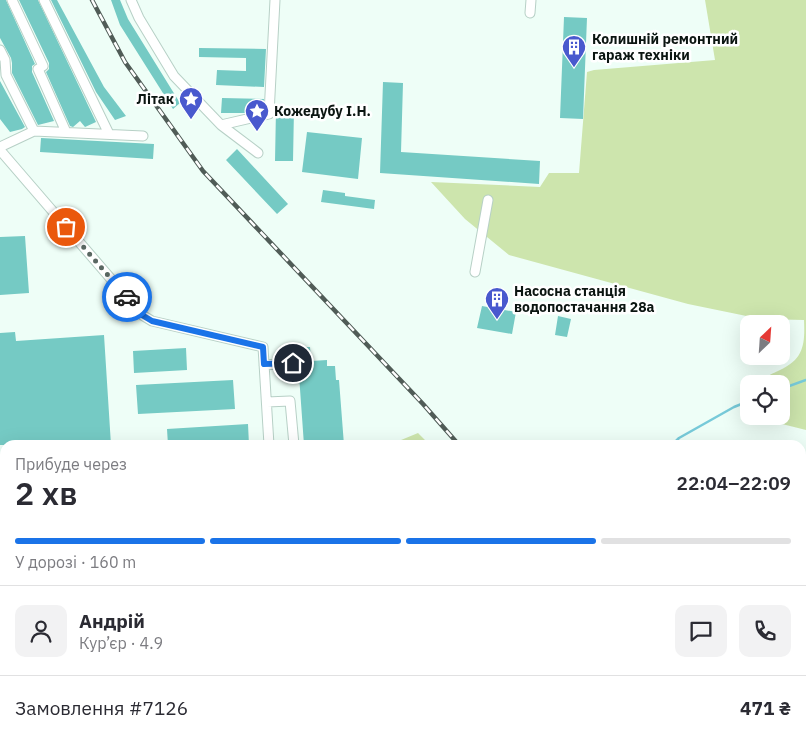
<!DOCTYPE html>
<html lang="uk">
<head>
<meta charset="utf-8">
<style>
  body { margin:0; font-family:"IBM Plex Sans",sans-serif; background:#f2f2f3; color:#2b2b33; height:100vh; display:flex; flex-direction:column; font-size:19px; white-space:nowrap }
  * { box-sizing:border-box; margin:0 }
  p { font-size:16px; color:#7c7c81 }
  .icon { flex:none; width:28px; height:28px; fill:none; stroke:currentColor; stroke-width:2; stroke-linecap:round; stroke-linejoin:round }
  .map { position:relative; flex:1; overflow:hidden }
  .details { position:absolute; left:0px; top:440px; width:806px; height:310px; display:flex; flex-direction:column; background:#fff; border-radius:15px 15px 0 0; box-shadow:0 5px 20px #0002 }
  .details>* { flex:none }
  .needle { width:32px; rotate:25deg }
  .fabs { position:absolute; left:740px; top:315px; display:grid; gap:10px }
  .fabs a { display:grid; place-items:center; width:50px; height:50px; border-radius:10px; background:#fff; box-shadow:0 5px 20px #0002; font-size:25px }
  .pin { position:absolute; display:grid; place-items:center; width:42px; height:42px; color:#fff; margin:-21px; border:2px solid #fff; border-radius:50%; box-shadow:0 1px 5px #0007 }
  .courier { position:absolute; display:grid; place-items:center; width:50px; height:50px; margin:-25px; border:4px solid #1a73e8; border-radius:50%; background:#fff; color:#222; box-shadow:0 1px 6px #0007 }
  .headline em { font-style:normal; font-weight:600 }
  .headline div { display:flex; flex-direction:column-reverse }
  .headline { display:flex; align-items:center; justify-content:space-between; height:85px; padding:0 15px }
  h1 { font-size:32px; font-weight:600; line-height:38px }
  .bar { display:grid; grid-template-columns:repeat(4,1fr); gap:8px 5px; align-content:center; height:60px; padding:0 15px }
  .bar i { height:6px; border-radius:4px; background:#e1e1e2 }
  .bar .active { background:#1a73e8 }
  .bar p { grid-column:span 4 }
  .line { display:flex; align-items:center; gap:12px; padding:0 15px; border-top:1px solid #e1e1e2 }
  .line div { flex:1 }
  .round { display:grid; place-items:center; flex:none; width:52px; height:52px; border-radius:10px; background:#f2f2f3 }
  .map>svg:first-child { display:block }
  .green { fill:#cde5ad }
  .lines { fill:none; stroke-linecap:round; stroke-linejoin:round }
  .stream { stroke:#77cad9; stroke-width:2.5 }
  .building { fill:#75cac4 }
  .minor-casing { stroke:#b7d0c6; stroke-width:11 }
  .minor { stroke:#fff; stroke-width:9 }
  .rail-casing { stroke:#505c57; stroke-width:4.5 }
  .rail { stroke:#fff; stroke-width:2.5; stroke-dasharray:8; stroke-linecap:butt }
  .done { stroke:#5a6762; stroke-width:5; stroke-dasharray:0 9 }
  .route { stroke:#1a73e8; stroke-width:6 }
  .labels { text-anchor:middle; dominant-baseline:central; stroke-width:5; stroke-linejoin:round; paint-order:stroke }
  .poi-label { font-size:14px; font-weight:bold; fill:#0b1511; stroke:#fff; text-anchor:start }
</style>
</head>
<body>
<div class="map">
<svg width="806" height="750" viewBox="0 0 806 750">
  <rect width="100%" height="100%" fill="#eefef7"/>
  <path class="green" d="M705 0H806V430L774 422 766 416H781V384H760C765 376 772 374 780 370 804 359 805 344 804 320L761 319 688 304 509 255 465 219 431 182 540 187 549 173H579L587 72 594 70 715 60Z
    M418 433 430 445H389Z
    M505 745H594L595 750H508Z"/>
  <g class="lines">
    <path class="stream" d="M781 389 806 380
      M672 445 679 438 734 407 749 401"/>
  </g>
  <path class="building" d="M0 0H6L35 64 32 66V72L54 121 38 125 12 73V63L11 58 0 38Z
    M19 0H38L96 122 85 127 80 121 73 127 70 126 46 72 49 69V63Z
    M51 0H57L104 87 126 116 115 120 96 92Z
    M111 0H120L128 19 180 103 173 109 120 25Z
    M564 17 587 18 583 119 560 118Z
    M199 48 266 49 264 87 216 85 217 70 246 71V58L199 57Z
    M0 81 25 127 22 129 10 132 0 119Z
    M383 82 403 83 401 152 540 161 539 184 380 173Z
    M222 98 264 99 263 109 244 113H221Z
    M276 109H294L293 161H275Z
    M307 132 362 138 358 179 302 172Z
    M41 138 154 144 153 159 40 152Z
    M237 149 288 204 277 214 226 160Z
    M323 190 345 193V196L375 200 374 209 321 202Z
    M25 236 29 293 0 295V237Z
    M482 306 516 312 512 334 477 328Z
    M558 316 571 319 567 337 555 335Z
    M15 332 16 341 104 335 111 445H0V333Z
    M297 347H310L311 361 327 360V366H335L336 380H339L344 445H304Z
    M186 348 187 370 134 373 133 351Z
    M233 380 235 409 138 414 136 385Z
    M248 424 249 445H168L167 429Z"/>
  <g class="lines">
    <g class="minor-casing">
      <path id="minor" d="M12 0 43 66 38 69 66 132
        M44 0 109 134
        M131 0 139 18 174 76 221 125 258 153
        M530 13 531 0
        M0 50 5 60 6 75 34 131 0 147
        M221 125 269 114 275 0
        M34 131 143 136
        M0 150 142 315 152 321 263 347 269 445
        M475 272 488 200
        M264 365 293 363
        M267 402 290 401 294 445
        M492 745V750
        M331 750V745"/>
    </g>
    <use href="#minor" class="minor"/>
    <g class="rail-casing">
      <path id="rail" d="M92 0 125 62 203 171 423 404 459 445
        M636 745 637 750"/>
    </g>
    <use href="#rail" class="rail"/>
  </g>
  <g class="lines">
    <path class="done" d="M66 227 127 297"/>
    <path class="route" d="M127 297 142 315 152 321 263 347 264 364 293 363"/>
  </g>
  <defs>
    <g id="building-pin" transform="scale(1.25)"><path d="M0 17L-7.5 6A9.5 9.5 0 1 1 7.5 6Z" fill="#4959ce" stroke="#fff"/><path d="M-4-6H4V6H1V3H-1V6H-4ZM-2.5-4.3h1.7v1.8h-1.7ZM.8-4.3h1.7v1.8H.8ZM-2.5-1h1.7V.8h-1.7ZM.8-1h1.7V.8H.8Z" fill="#fff"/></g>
    <g id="sight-pin" transform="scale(1.25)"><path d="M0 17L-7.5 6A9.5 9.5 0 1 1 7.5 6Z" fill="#4959ce" stroke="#fff"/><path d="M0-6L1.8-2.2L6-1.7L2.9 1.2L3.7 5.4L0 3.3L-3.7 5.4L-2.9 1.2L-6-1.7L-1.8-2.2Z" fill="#fff"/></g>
  </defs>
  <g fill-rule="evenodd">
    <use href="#building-pin" x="574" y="47"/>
    <use href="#sight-pin" x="191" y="99"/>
    <use href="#sight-pin" x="257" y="111"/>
    <use href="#building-pin" x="497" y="299"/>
  </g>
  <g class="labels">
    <g class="poi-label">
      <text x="592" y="39">Колишній ремонтний<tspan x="592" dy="16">гараж техніки</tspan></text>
      <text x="174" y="99" text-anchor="end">Літак</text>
      <text x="274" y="111">Кожедубу І.Н.</text>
      <text x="514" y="291">Насосна станція<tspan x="514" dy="16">водопостачання 28а</tspan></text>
    </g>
  </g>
</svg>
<div class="fabs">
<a><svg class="needle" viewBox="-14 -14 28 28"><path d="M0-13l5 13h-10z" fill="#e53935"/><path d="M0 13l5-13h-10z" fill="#7c7c81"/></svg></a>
<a><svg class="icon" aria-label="locate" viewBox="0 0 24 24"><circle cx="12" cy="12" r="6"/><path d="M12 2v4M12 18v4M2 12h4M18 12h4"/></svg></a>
</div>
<div class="pin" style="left:66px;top:227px;background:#ea580c"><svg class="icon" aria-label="bag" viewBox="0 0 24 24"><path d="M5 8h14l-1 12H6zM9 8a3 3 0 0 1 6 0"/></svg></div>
<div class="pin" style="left:293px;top:363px;background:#1f2937"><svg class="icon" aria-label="home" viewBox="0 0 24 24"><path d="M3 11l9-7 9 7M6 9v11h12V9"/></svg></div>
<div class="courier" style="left:127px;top:297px"><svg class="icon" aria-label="car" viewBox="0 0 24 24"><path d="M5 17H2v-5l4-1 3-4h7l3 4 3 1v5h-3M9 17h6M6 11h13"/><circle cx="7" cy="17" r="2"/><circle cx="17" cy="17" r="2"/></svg></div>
<section class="details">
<div class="headline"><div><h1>2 хв</h1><p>Прибуде через</p></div><em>22:04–22:09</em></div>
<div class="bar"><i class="active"></i><i class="active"></i><i class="active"></i><i></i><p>У дорозі · 160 m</p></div>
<div class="line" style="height:90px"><a class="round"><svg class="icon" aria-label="person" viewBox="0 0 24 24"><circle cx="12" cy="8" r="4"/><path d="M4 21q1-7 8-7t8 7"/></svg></a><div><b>Андрій</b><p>Кур’єр · 4.9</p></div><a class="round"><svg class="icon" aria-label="chat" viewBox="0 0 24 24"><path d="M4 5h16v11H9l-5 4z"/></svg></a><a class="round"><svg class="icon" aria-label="phone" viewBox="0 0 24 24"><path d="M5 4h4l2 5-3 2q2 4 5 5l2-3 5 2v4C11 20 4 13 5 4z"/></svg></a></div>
<div class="line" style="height:65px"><div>Замовлення #7126</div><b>471 ₴</b></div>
</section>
</div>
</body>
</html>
